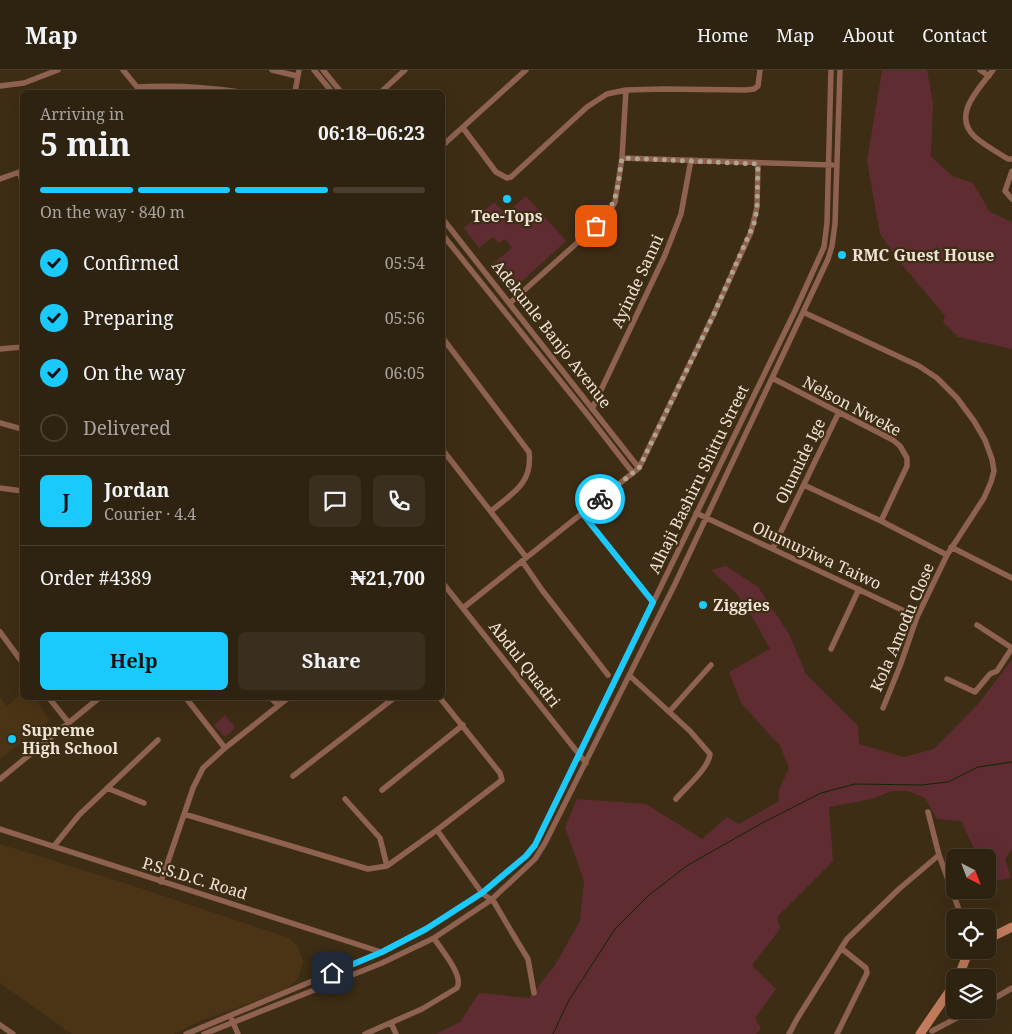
<!DOCTYPE html>
<html lang="en">
<head>
<meta charset="utf-8">
<style>
  body { margin:0; font-family:"Noto Serif",serif; background:#3a2f1e; color:#f1f3f6; height:100vh; display:flex; flex-direction:column; font-size:19px; white-space:nowrap }
  * { box-sizing:border-box; margin:0 }
  p { font-size:16px; color:#a7a49f }
  .icon { flex:none; width:28px; height:28px; fill:none; stroke:currentColor; stroke-width:2; stroke-linecap:round; stroke-linejoin:round }
  .map { position:relative; flex:1; overflow:hidden }
  .details { position:absolute; left:20px; top:20px; width:425px; height:610px; display:flex; flex-direction:column; background:#2e2210; border-radius:8px; box-shadow:0 5px 20px #0002,0 0 0 1px #493f30 }
  .details>* { flex:none }
  .needle { width:32px; rotate:138deg }
  .controls { position:absolute; left:946px; top:779px; display:grid; gap:10px }
  .controls a { display:grid; place-items:center; width:50px; height:50px; border-radius:8px; background:#2e2210; box-shadow:0 5px 20px #0002,0 0 0 1px #493f30; font-size:25px }
  .pin { position:absolute; display:grid; place-items:center; width:42px; height:42px; color:#fff; margin:-21px; border-radius:10px; box-shadow:0 2px 8px #0006 }
  .courier { position:absolute; display:grid; place-items:center; width:50px; height:50px; margin:-25px; border:4px solid #1bcafc; border-radius:50%; background:#fff; color:#222; box-shadow:0 1px 6px #0007 }
  .head em { font-style:normal; font-weight:700 }
  .head div { display:flex; flex-direction:column-reverse }
  .head { display:flex; align-items:center; justify-content:space-between; height:85px; padding:0 20px }
  h1 { font-size:32px; font-weight:700; line-height:38px }
  .bar { display:grid; grid-template-columns:repeat(4,1fr); gap:8px 5px; align-content:center; height:60px; padding:0 20px }
  .bar i { height:6px; border-radius:4px; background:#493f30 }
  .bar .active { background:#1bcafc }
  .bar p { grid-column:span 4 }
  .line { display:flex; align-items:center; gap:12px; padding:0 20px; border-top:1px solid #493f30 }
  .line div { flex:1 }
  .round { display:grid; place-items:center; flex:none; width:52px; height:52px; border-radius:8px; background:#3a2f1e }
  ol { padding:0 20px; list-style:none }
  li { display:flex; align-items:center; gap:15px; height:55px }
  li p { margin-inline-start:auto }
  li .icon { padding:5px; border-radius:50%; background:#1bcafc; color:#111; stroke-width:4 }
  li:last-child { color:#a7a49f }
  li i { width:28px; height:28px; border:2px solid #493f30; border-radius:50% }
  .action { display:flex; gap:10px; margin-top:auto; padding:10px 20px }
  .action a { flex:1; height:58px; border-radius:8px; background:#1bcafc; color:#111; font-size:20px; font-weight:700; line-height:58px; text-align:center }
  .action a+a { background:#3a2f1e; color:#f1f3f6 }
  header { display:flex; align-items:center; gap:30px; box-sizing:border-box; height:70px; padding:0 25px; background:#2e2210; border-bottom:1px solid #493f30 }
  header strong { font-size:24px }
  nav { display:flex; gap:28px; margin-inline-start:auto; font-size:18px }
  .map>svg:first-child { display:block }
  .built { fill:#4a3415 }
  .green { fill:#5f2c32 }
  .lines { fill:none; stroke-linecap:round; stroke-linejoin:round }
  .stream { stroke:#112701; stroke-width:1 }
  .street { stroke:#8e624f; stroke-width:5.5 }
  .secondary { stroke:#c27c5d; stroke-width:9 }
  .done { stroke:#b0a392; stroke-width:5; stroke-dasharray:0 9 }
  .route { stroke:#1bcafc; stroke-width:6 }
  .poi-dot { fill:#1bcafc; stroke:#3e2d15; stroke-width:2 }
  .labels { text-anchor:middle; dominant-baseline:central; stroke-width:4.5; stroke-linejoin:round; paint-order:stroke }
  .poi-label { font-size:16px; font-weight:bold; fill:#eee3d5; stroke:#3e2d15; text-anchor:start }
  .street-label { font-size:16px; fill:#eee3d5; stroke:#3e2d15 }
</style>
</head>
<body>
<header>
<strong>Map</strong>
<nav><a>Home</a><a>Map</a><a>About</a><a>Contact</a></nav>
</header>
<div class="map">
<svg width="1012" height="964" viewBox="0 0 1012 964">
  <rect width="100%" height="100%" fill="#3e2d15"/>
  <path class="built" d="M22 623V628H34L50 650 0 689V627L7 636Z
    M0 774 134 816 289 868 298 876 303 892 297 910 283 921 198 952 174 964H72L0 913Z"/>
  <path class="green" d="M882 0H927L933 33 931 86 952 106 973 113 990 142 1012 152V279L958 267 943 252 945 246 899 191 880 164 867 91Z
    M526 126 566 171 510 222 489 197 512 178 505 169 499 173 493 167 479 178 464 158 494 132 505 144Z
    M726 496 758 517 789 564 806 604 858 656 859 674 904 687 934 679 978 634 1012 590V779L1005 789 1011 808 990 812 988 808V788L978 787 961 751 937 749 925 728 908 721H891L872 729 829 737 833 791 777 847 780 859 752 895 776 919 755 948 761 959 756 964H436L460 952 479 923 529 928 555 895 580 851 584 811 565 757 577 729 646 734 702 769 727 747 739 754 779 731 778 722 789 698 780 676 741 633 729 602 770 579 754 550 736 523 711 500Z
    M225 645 234 656V659L225 667 214 655Z"/>
  <g class="lines">
    <path class="stream" d="M553 964 569 930 615 859 649 825 688 795 764 752 821 723 855 714 921 715 948 712 978 697 1012 692"/>
    <path class="street" d="M123 0 137 17C172 15 206 17 240 22
      M272 0 297 6
      M314 0 332 22
      M323 0 341 22
      M980 0 989 6
      M993 0C979 19 951 45 975 67 984 75 997 82 1008 89H1012
      M0 16 24 13 58 0
      M295 22 299 0
      M381 22 405 0
      M463 58 496 102 507 108 511 107 587 37 607 24 626 20 663 19 746 20 754 19 758 16 760 0
      M442 76 526 0
      M622 88 832 95
      M1012 101 1005 121 1012 129
      M20 102 22 112
      M0 109 22 101
      M442 148 639 398
      M442 164 587 344 633 403
      M510 233 597 155 608 144 615 132 622 88 626 20
      M803 242 919 296 937 308 957 328 974 351 985 370 992 389 994 401 991 412 984 428 947 485 917 547 900 596 883 638
      M442 267 529 382C533 413 513 423 491 441
      M0 279 22 277
      M772 308 893 370 900 376 907 388V396L881 451
      M592 339 665 185 681 144 691 90
      M0 353 22 359
      M442 379 526 487
      M804 415 881 451 947 485
      M0 418 22 421
      M582 443 653 532
      M696 443 917 547
      M951 477 1012 508
      M773 478 839 342
      M522 491 542 520 608 605
      M442 512 586 693
      M463 538 639 398 713 246 751 162 757 137 758 94
      M977 555 1012 578
      M0 562 22 592
      M831 579 859 519
      M630 606 690 661 710 684C709 698 685 718 676 729
      M947 609 975 622 990 604 997 601 1012 578
      M49 628 68 652
      M186 628 225 678
      M271 628 278 635
      M669 642 711 595
      M293 706 394 628
      M0 709 99 628
      M107 718 144 733
      M382 720 463 655
      M345 729 380 768 387 796
      M928 742 939 785 962 848
      M184 744 368 799 387 796 437 760 502 710 500 703 440 628
      M0 759 381 882
      M437 760 482 823 494 832 514 866 528 889 534 923
      M54 776 79 745 158 670
      M161 812 193 718 203 698 225 678 288 628
      M988 932 1012 918
      M232 950 238 964
      M391 953 396 964
      M0 955 13 964
      M932 961 972 940
      M186 964 382 882 426 859 482 823 526 786 535 775 795 241 824 177 827 153 831 0
      M204 964 382 893 434 868 491 830 535 789 545 773 675 514 828 189 832 176 835 154 840 0
      M365 964 422 939 457 918C464 905 441 880 434 868
      M789 964 797 949 847 869 899 819 939 785
      M837 964 867 903 866 898 841 878"/>
    <path class="secondary" d="M988 869 1012 857
      M958 908 969 880
      M920 964 955 913"/>
  </g>
  <g class="lines">
    <path class="done" d="M596 156C619 132 617 119 622 88L758 94 757 137 755 151 713 246 639 398 600 429"/>
    <path class="route" d="M332 903 382 882 426 859 482 823 526 786 535 775 653 532 582 443 600 429"/>
  </g>
  <g class="poi-dot">
    <circle cx="507" cy="129" r="5"/>
    <circle cx="842" cy="185" r="5"/>
    <circle cx="703" cy="535" r="5"/>
    <circle cx="12" cy="669" r="5"/>
  </g>
  <g class="labels">
    <g class="poi-label">
      <text x="507" y="146" text-anchor="middle">Tee-Tops</text>
      <text x="852" y="185">RMC Guest House</text>
      <text x="713" y="535">Ziggies</text>
      <text x="22" y="660">Supreme<tspan x="22" dy="18">High School</tspan></text>
    </g>
    <g class="street-label">
      <text transform="translate(637 211) rotate(-65)">Ayinde Sanni</text>
      <text transform="translate(552 264) rotate(52)">Adekunle Banjo Avenue</text>
      <text transform="translate(852 336) rotate(28)">Nelson Nweke</text>
      <text transform="translate(800 391) rotate(-64)">Olumide Ige</text>
      <text transform="translate(698 409) rotate(-64)">Alhaji Bashiru Shittu Street</text>
      <text transform="translate(817 485) rotate(25)">Olumuyiwa Taiwo</text>
      <text transform="translate(902 557) rotate(-67)">Kola Amodu Close</text>
      <text transform="translate(525 594) rotate(52)">Abdul Quadri</text>
      <text transform="translate(195 808) rotate(17)">P.S.S.D.C. Road</text>
    </g>
  </g>
</svg>
<div class="controls">
<a><svg class="needle" viewBox="-14 -14 28 28"><path d="M0-13l5 13h-10z" fill="#e53935"/><path d="M0 13l5-13h-10z" fill="#a7a49f"/></svg></a>
<a><svg class="icon" aria-label="locate" viewBox="0 0 24 24"><circle cx="12" cy="12" r="6"/><path d="M12 2v4M12 18v4M2 12h4M18 12h4"/></svg></a>
<a><svg class="icon" aria-label="layers" viewBox="0 0 24 24"><path d="M12 4l9 5-9 5-9-5zM3 14l9 5 9-5"/></svg></a>
</div>
<div class="pin" style="left:596px;top:156px;background:#ea580c"><svg class="icon" aria-label="bag" viewBox="0 0 24 24"><path d="M5 8h14l-1 12H6zM9 8a3 3 0 0 1 6 0"/></svg></div>
<div class="pin" style="left:332px;top:903px;background:#1f2937"><svg class="icon" aria-label="home" viewBox="0 0 24 24"><path d="M3 11l9-7 9 7M6 9v11h12V9"/></svg></div>
<div class="courier" style="left:600px;top:429px"><svg class="icon" aria-label="bike" viewBox="0 0 24 24"><circle cx="6" cy="16" r="4"/><circle cx="18" cy="16" r="4"/><path d="M6 16l4-8h5l3 8M10 8l3 8H6M13 5h3"/></svg></div>
<section class="details">
<div class="head"><div><h1>5 min</h1><p>Arriving in</p></div><em>06:18–06:23</em></div>
<div class="bar"><i class="active"></i><i class="active"></i><i class="active"></i><i></i><p>On the way · 840 m</p></div>
<ol>
<li><svg class="icon" aria-label="check" viewBox="0 0 24 24"><path d="M5 12l5 5 9-10"/></svg>Confirmed<p>05:54</p></li>
<li><svg class="icon" aria-label="check" viewBox="0 0 24 24"><path d="M5 12l5 5 9-10"/></svg>Preparing<p>05:56</p></li>
<li><svg class="icon" aria-label="check" viewBox="0 0 24 24"><path d="M5 12l5 5 9-10"/></svg>On the way<p>06:05</p></li>
<li><i></i>Delivered</li>
</ol>
<div class="line" style="height:90px"><b class="round" style="background:#1bcafc;color:#111">J</b><div><b>Jordan</b><p>Courier · 4.4</p></div><a class="round"><svg class="icon" aria-label="chat" viewBox="0 0 24 24"><path d="M4 5h16v11H9l-5 4z"/></svg></a><a class="round"><svg class="icon" aria-label="phone" viewBox="0 0 24 24"><path d="M5 4h4l2 5-3 2q2 4 5 5l2-3 5 2v4C11 20 4 13 5 4z"/></svg></a></div>
<div class="line" style="height:65px"><div>Order #4389</div><b>₦21,700</b></div>
<div class="action"><a>Help</a><a>Share</a></div>
</section>
</div>
</body>
</html>
